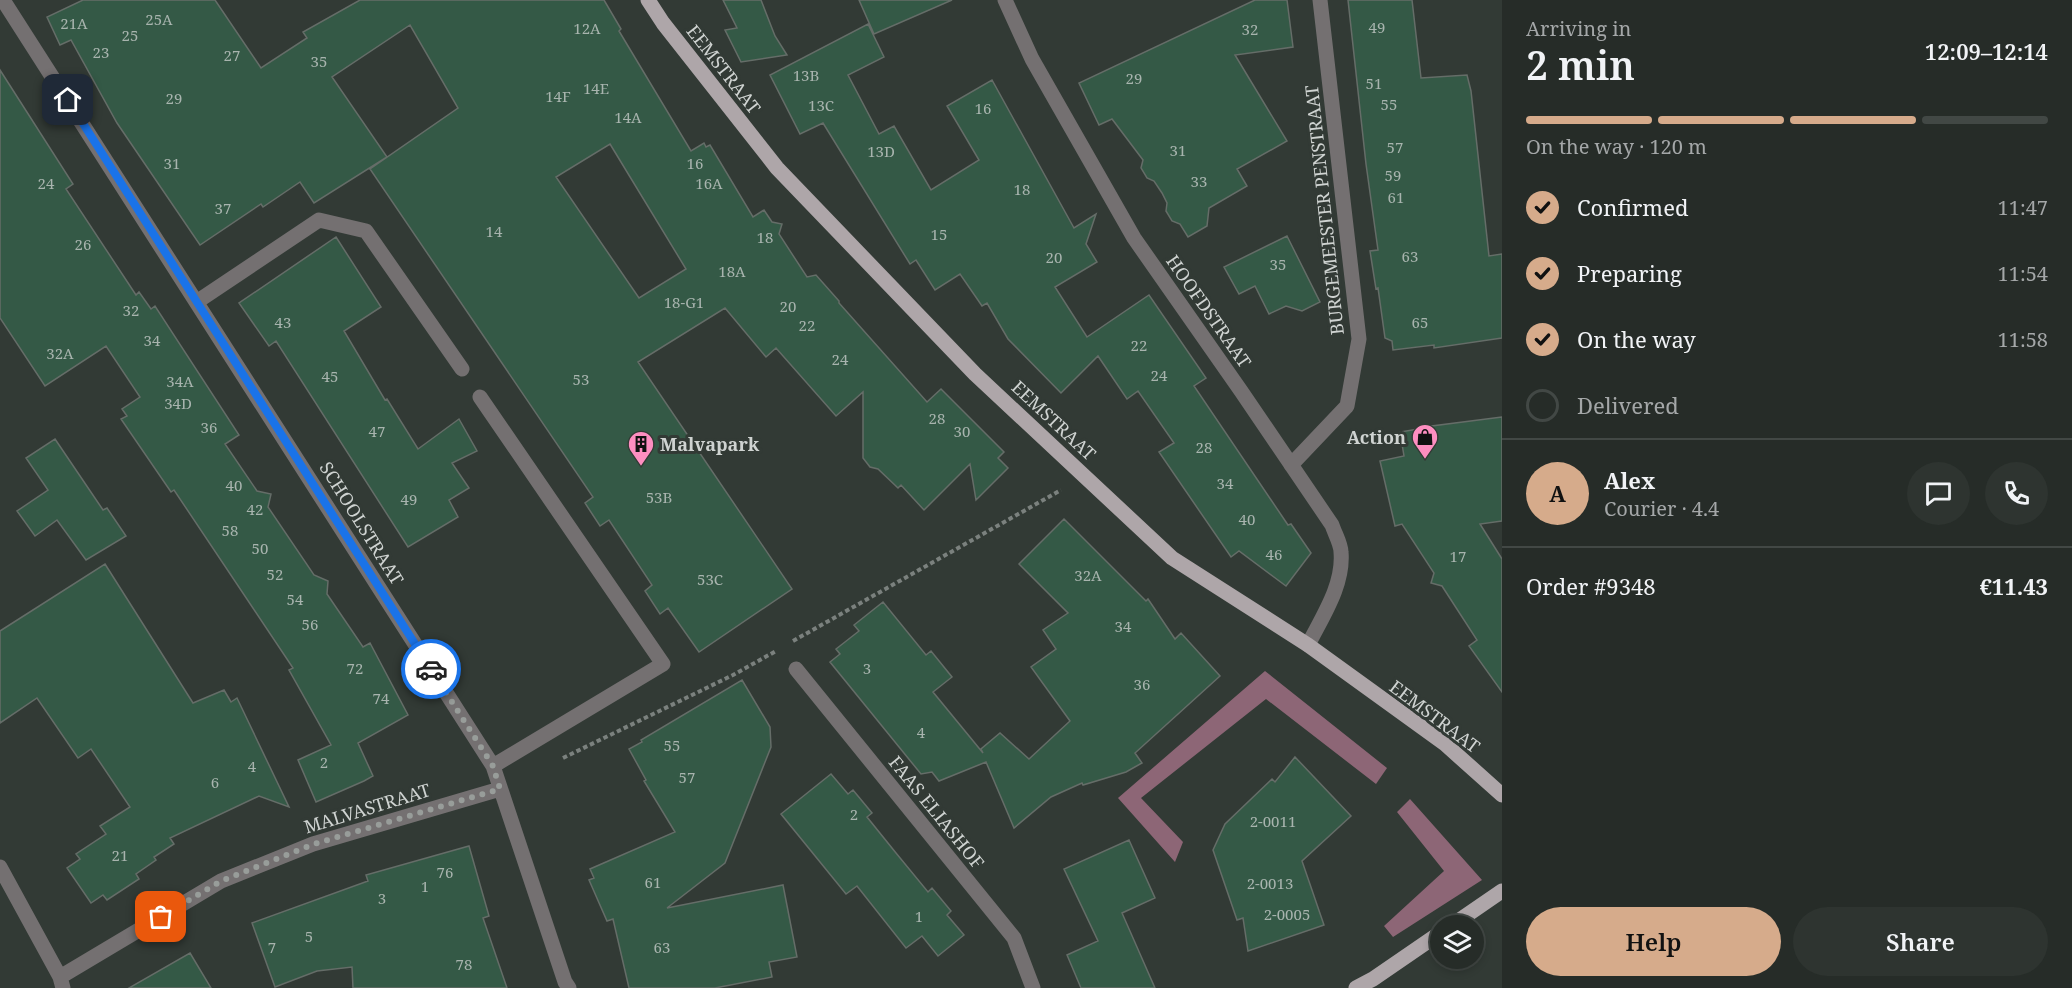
<!DOCTYPE html>
<html lang="en">
<head>
<meta charset="utf-8">
<style>
  body { margin:0; font-family:"Noto Serif",serif; background:#2e3430; color:#f1f3f6; height:100vh; display:flex; flex-direction:column; font-size:22px; white-space:nowrap }
  * { box-sizing:border-box; margin:0 }
  p { font-size:20px; color:#a4a7a8 }
  .icon { flex:none; width:33px; height:33px; fill:none; stroke:currentColor; stroke-width:2; stroke-linecap:round; stroke-linejoin:round }
  .map { position:relative; flex:1; overflow:hidden }
  .drawer { display:flex; flex-direction:column; background:#262c28; width:570px }
  .drawer>* { flex:none }
  .fabs { position:absolute; left:1430px; top:915px; display:grid; gap:12px }
  .fabs a { display:grid; place-items:center; width:54px; height:54px; border-radius:50%; background:#262c28; box-shadow:0 3px 9px #0003,0 0 0 2px #424845; font-size:30px }
  .pin { position:absolute; display:grid; place-items:center; width:51px; height:51px; color:#fff; margin:-26px; border-radius:12px; box-shadow:0 3px 9px #0006 }
  .courier { position:absolute; display:grid; place-items:center; width:60px; height:60px; margin:-30px; border:4px solid #1a73e8; border-radius:50%; background:#fff; color:#222; box-shadow:0 2px 8px #0007 }
  .summary em { font-style:normal; font-weight:600 }
  .summary div { display:flex; flex-direction:column-reverse }
  .summary { display:flex; align-items:center; justify-content:space-between; height:102px; padding:0 24px }
  h1 { font-size:39px; font-weight:600; line-height:45px }
  .bar { display:grid; grid-template-columns:repeat(4,1fr); gap:9px 6px; align-content:center; height:72px; padding:0 24px }
  .bar i { height:8px; border-radius:4px; background:#424845 }
  .bar .on { background:#d6ab8b }
  .bar p { grid-column:span 4 }
  .line { display:flex; align-items:center; gap:15px; padding:0 24px; border-top:2px solid #424845 }
  .line div { flex:1 }
  .round { display:grid; place-items:center; flex:none; width:63px; height:63px; border-radius:32px; background:#2e3430 }
  ol { padding:0 24px; list-style:none }
  li { display:flex; align-items:center; gap:18px; height:66px }
  li p { margin-inline-start:auto }
  li .icon { padding:6px; border-radius:50%; background:#d6ab8b; color:#111; stroke-width:4 }
  li:last-child { color:#a4a7a8 }
  li i { width:33px; height:33px; border:3px solid #424845; border-radius:50% }
  .primary-button { display:flex; gap:12px; margin-top:auto; padding:12px 24px }
  .primary-button a { flex:1; height:69px; border-radius:36px; background:#d6ab8b; color:#111; font-size:24px; font-weight:600; line-height:69px; text-align:center }
  .primary-button a+a { background:#2e3430; color:#f1f3f6 }
  main { display:flex; flex:1; min-height:0 }
  .map>svg:first-child { display:block }
  .forest { fill:#8d6676 }
  .building { fill:#345946; stroke:#656d68; stroke-width:1.5; fill-rule:evenodd }
  .lines { fill:none; stroke-linecap:round; stroke-linejoin:round }
  .path { stroke:#7b817e; stroke-width:4; stroke-dasharray:4.5 3; stroke-linecap:butt }
  .minor { stroke:#747071; stroke-width:15 }
  .major { stroke:#aea6a9; stroke-width:15 }
  .done { stroke:#989d9a; stroke-width:6; stroke-dasharray:0 10.8 }
  .route { stroke:#1a73e8; stroke-width:8 }
  .labels { text-anchor:middle; dominant-baseline:central; stroke-width:6; stroke-linejoin:round; paint-order:stroke }
  .number-label { font-size:15px; fill:#a8b4ae }
  .street-label { font-size:18px; fill:#cfd3d1; stroke:#323a35 }
  .poi-label { font-size:18px; font-weight:bold; fill:#cfd3d1; stroke:#323a35; text-anchor:end }
</style>
</head>
<body>
<main>
<div class="map">
<svg width="1502" height="988" viewBox="0 0 1502 988">
  <rect width="100%" height="100%" fill="#323a35"/>
  <path class="forest" d="M1265 671 1387 768 1376 784 1266 699 1141 798 1183 842 1175 862 1118 798Z
    M1410 799 1482 880 1393 937 1384 926 1444 871 1397 812Z"/>
  <path class="building" d="M83 0H215L261 68 307 38 303 32 360 0H604L621 29 619 31 691 151 704 143 706 147 710 145 753 217 764 210 772 222 782 224 779 234 807 277 816 275 839 301V303L927 402 941 389 1004 452 998 458 1008 468 976 500 970 464 924 510 901 485 898 488 878 469 870 467 863 458V392L836 416 776 348 766 357 725 308 638 362 792 589 699 652 668 608 660 614 645 591 652 585 609 520 600 526 585 503 593 497 370 169 458 108 410 25 332 77 387 157 314 203 300 182 263 207 261 204 200 245 117 123 71 40 60 45 47 17ZM610 144 686 269 639 298 556 177Z
    M723 0H761L775 36 787 55 741 62 725 30 737 28Z
    M859 0H952L874 34Z
    M1255 0H1287L1293 47 1235 55 1287 141 1237 169 1247 186 1209 208 1207 226 1188 237 1180 224 1172 221 1166 211 1167 203 1162 193 1154 181 1147 178 1141 168 1143 160 1112 119 1099 125 1079 83Z
    M1348 0H1412L1421 78 1467 75 1471 91 1489 256 1502 254V338L1434 348V345L1393 350 1392 341 1385 338 1378 288 1376 289 1370 251 1378 250 1366 164Z
    M868 24 884 57 848 75 879 134 894 126 931 190 979 160 947 106 992 80 1074 228 1096 214 1086 244 1097 262 1055 287 1087 337 1149 295 1206 378 1194 386 1288 525 1291 524 1311 553 1286 586 1239 551 1231 557 1159 452 1174 443 1138 391 1127 399 1098 356 1061 393 1008 339 987 303 982 306 960 274 935 290 916 260 910 264 823 123 800 134 770 75Z
    M0 70 73 184 66 189 136 295 139 292 151 309 155 306 239 435 225 444 257 491 271 494 268 507 314 575 328 581 327 594 363 647 370 643 408 715 358 743 373 776 364 781 316 802 298 760 331 745 289 670 293 668 174 490 171 492 121 419 127 416 122 409 140 397 106 346 45 386 0 318Z
    M1287 236 1320 302 1302 311 1286 306 1269 314 1255 286 1239 294 1224 267Z
    M336 237 381 307 344 331 385 400 387 399 418 449 459 419 477 451 452 463 469 488 449 500 458 517 408 547 276 341 269 346 239 303Z
    M1502 417V521L1480 524 1502 559V692L1469 646 1477 640 1442 586 1431 583 1434 573 1402 524 1395 526 1380 461 1404 456 1400 432 1424 428V427Z
    M55 439 103 510 107 508 126 536 86 560 57 520 35 536 17 511 48 490 26 458Z
    M1064 519 1146 601 1148 599 1175 639 1181 633 1220 676 1135 753 1142 763 1126 772 1083 785 1082 783 1051 797 1014 828 986 762 939 781 932 772 921 774 830 662 840 654 836 649 859 631 854 625 883 602 926 655 931 651 952 677 933 692 983 753 981 749 1000 733 1029 759 1070 721 1031 667 1056 649 1043 630 1068 613 1019 564Z
    M105 564 193 703 224 690 231 702 237 698 289 807 259 796 170 838 174 844 154 857 156 860 136 874 139 879 107 900 103 895 91 903 67 868 80 859 76 854 106 834 100 826 130 807 91 749 78 758 37 698 0 723V631Z
    M742 680 770 727 771 747 725 863 667 908 783 885 797 957 769 962 772 977 715 988H629L613 919 607 921 589 880 594 878 590 869 675 832 644 781 646 780 629 749 642 742 641 740Z
    M1295 757 1351 816 1302 861 1324 925 1248 951 1243 918 1237 920 1213 850 1225 824 1272 779 1275 782Z
    M831 774 848 794 853 790 872 813 867 817 896 853 928 892 932 888 951 911 947 915 964 935 938 956 922 936 906 948 857 886 846 894 781 814Z
    M1129 840 1155 898 1122 913 1155 988H1081L1067 955 1098 941 1064 869Z
    M469 846 489 916 483 918 507 988H353L352 967 317 971 275 987 252 923 368 881 366 875Z
    M190 953 211 988H129Z"/>
  <g class="lines">
    <path class="path" d="M793 641 1061 490
      M563 758 733 675 776 651"/>
    <path class="minor" d="M3 0 493 766 565 982 569 988
      M1005 0 1032 59 1134 238 1241 391 1332 525C1335 534 1341 544 1341 552 1344 585 1322 617 1308 645
      M198 301 319 220 366 231 462 369
      M480 397 663 664 493 766
      M1291 465 1347 406 1359 339 1320 0
      M796 669 1014 938 1033 988
      M0 867 60 977 63 988
      M60 977 221 881 313 844 500 789"/>
    <path class="major" d="M648 0 663 23 777 168 975 374 1172 558 1308 645 1445 744 1502 795
      M1451 926 1502 891
      M1356 988 1373 979 1440 933"/>
  </g>
  <g class="lines">
    <path class="done" d="M161 917 221 881 314 844 500 789 493 766 431 669"/>
    <path class="route" d="M68 100 431 669"/>
  </g>
  <defs>
    <g id="shop-pin" transform="scale(1.35)"><path d="M0 17L-7.5 6A9.5 9.5 0 1 1 7.5 6Z" fill="#fd8ec0" stroke="#323a35"/><path d="M-5-2.5h2.3a2.7 3.5 0 0 1 5.4 0H5L5.5 6h-11ZM-1.5-2.5h3a1.5 2.3 0 0 0-3 0Z" fill="#111"/></g>
    <g id="building-pin" transform="scale(1.35)"><path d="M0 17L-7.5 6A9.5 9.5 0 1 1 7.5 6Z" fill="#fd8ec0" stroke="#323a35"/><path d="M-4-6H4V6H1V3H-1V6H-4ZM-2.5-4.3h1.7v1.8h-1.7ZM.8-4.3h1.7v1.8H.8ZM-2.5-1h1.7V.8h-1.7ZM.8-1h1.7V.8H.8Z" fill="#111"/></g>
  </defs>
  <g fill-rule="evenodd">
    <use href="#shop-pin" x="1425" y="437"/>
    <use href="#building-pin" x="641" y="444"/>
  </g>
  <g class="labels">
    <g class="number-label">
      <text x="159" y="19">25A</text>
      <text x="74" y="23">21A</text>
      <text x="1377" y="27">49</text>
      <text x="587" y="28">12A</text>
      <text x="1250" y="29">32</text>
      <text x="130" y="35">25</text>
      <text x="101" y="52">23</text>
      <text x="232" y="55">27</text>
      <text x="319" y="61">35</text>
      <text x="806" y="75">13B</text>
      <text x="1134" y="78">29</text>
      <text x="1374" y="83">51</text>
      <text x="596" y="88">14E</text>
      <text x="558" y="96">14F</text>
      <text x="174" y="98">29</text>
      <text x="1389" y="104">55</text>
      <text x="821" y="105">13C</text>
      <text x="983" y="108">16</text>
      <text x="628" y="117">14A</text>
      <text x="1395" y="147">57</text>
      <text x="1178" y="150">31</text>
      <text x="881" y="151">13D</text>
      <text x="172" y="163">31</text>
      <text x="695" y="163">16</text>
      <text x="1393" y="175">59</text>
      <text x="1199" y="181">33</text>
      <text x="46" y="183">24</text>
      <text x="709" y="183">16A</text>
      <text x="1022" y="189">18</text>
      <text x="1396" y="197">61</text>
      <text x="223" y="208">37</text>
      <text x="494" y="231">14</text>
      <text x="939" y="234">15</text>
      <text x="765" y="237">18</text>
      <text x="83" y="244">26</text>
      <text x="1410" y="256">63</text>
      <text x="1054" y="257">20</text>
      <text x="1278" y="264">35</text>
      <text x="732" y="271">18A</text>
      <text x="684" y="302">18-G1</text>
      <text x="788" y="306">20</text>
      <text x="131" y="310">32</text>
      <text x="283" y="322">43</text>
      <text x="1420" y="322">65</text>
      <text x="807" y="325">22</text>
      <text x="152" y="340">34</text>
      <text x="1139" y="345">22</text>
      <text x="60" y="353">32A</text>
      <text x="840" y="359">24</text>
      <text x="1159" y="375">24</text>
      <text x="330" y="376">45</text>
      <text x="581" y="379">53</text>
      <text x="180" y="381">34A</text>
      <text x="178" y="403">34D</text>
      <text x="937" y="418">28</text>
      <text x="209" y="427">36</text>
      <text x="377" y="431">47</text>
      <text x="962" y="431">30</text>
      <text x="1204" y="447">28</text>
      <text x="1225" y="483">34</text>
      <text x="234" y="485">40</text>
      <text x="659" y="497">53B</text>
      <text x="409" y="499">49</text>
      <text x="255" y="509">42</text>
      <text x="1247" y="519">40</text>
      <text x="230" y="530">58</text>
      <text x="260" y="548">50</text>
      <text x="1274" y="554">46</text>
      <text x="1458" y="556">17</text>
      <text x="275" y="574">52</text>
      <text x="1088" y="575">32A</text>
      <text x="710" y="579">53C</text>
      <text x="295" y="599">54</text>
      <text x="310" y="624">56</text>
      <text x="1123" y="626">34</text>
      <text x="355" y="668">72</text>
      <text x="867" y="668">3</text>
      <text x="1142" y="684">36</text>
      <text x="381" y="698">74</text>
      <text x="921" y="732">4</text>
      <text x="672" y="745">55</text>
      <text x="324" y="762">2</text>
      <text x="252" y="766">4</text>
      <text x="687" y="777">57</text>
      <text x="215" y="782">6</text>
      <text x="854" y="814">2</text>
      <text x="1273" y="821">2-0011</text>
      <text x="120" y="855">21</text>
      <text x="445" y="872">76</text>
      <text x="653" y="882">61</text>
      <text x="1270" y="883">2-0013</text>
      <text x="425" y="886">1</text>
      <text x="382" y="898">3</text>
      <text x="1287" y="914">2-0005</text>
      <text x="919" y="916">1</text>
      <text x="309" y="936">5</text>
      <text x="272" y="947">7</text>
      <text x="662" y="947">63</text>
      <text x="464" y="964">78</text>
    </g>
    <g class="street-label">
      <text transform="translate(724 69) rotate(52)">EEMSTRAAT</text>
      <text transform="translate(1324 210) rotate(-96)">BURGEMEESTER PENSTRAAT</text>
      <text transform="translate(1209 311) rotate(55)">HOOFDSTRAAT</text>
      <text transform="translate(1054 420) rotate(43)">EEMSTRAAT</text>
      <text transform="translate(362 523) rotate(58)">SCHOOLSTRAAT</text>
      <text transform="translate(1435 716) rotate(37)">EEMSTRAAT</text>
      <text transform="translate(367 808) rotate(-17)">MALVASTRAAT</text>
      <text transform="translate(937 812) rotate(51)">FAAS ELIASHOF</text>
    </g>
    <g class="poi-label">
      <text x="1406" y="437">Action</text>
      <text x="660" y="444" text-anchor="start">Malvapark</text>
    </g>
  </g>
</svg>
<div class="fabs">
<a><svg class="icon" aria-label="layers" viewBox="0 0 24 24"><path d="M12 4l9 5-9 5-9-5zM3 14l9 5 9-5"/></svg></a>
</div>
<div class="pin" style="left:161px;top:917px;background:#ea580c"><svg class="icon" aria-label="bag" viewBox="0 0 24 24"><path d="M5 8h14l-1 12H6zM9 8a3 3 0 0 1 6 0"/></svg></div>
<div class="pin" style="left:68px;top:100px;background:#1f2937"><svg class="icon" aria-label="home" viewBox="0 0 24 24"><path d="M3 11l9-7 9 7M6 9v11h12V9"/></svg></div>
<div class="courier" style="left:431px;top:669px"><svg class="icon" aria-label="car" viewBox="0 0 24 24"><path d="M5 17H2v-5l4-1 3-4h7l3 4 3 1v5h-3M9 17h6M6 11h13"/><circle cx="7" cy="17" r="2"/><circle cx="17" cy="17" r="2"/></svg></div>
</div>
<section class="drawer">
<div class="summary"><div><h1>2 min</h1><p>Arriving in</p></div><em>12:09–12:14</em></div>
<div class="bar"><i class="on"></i><i class="on"></i><i class="on"></i><i></i><p>On the way · 120 m</p></div>
<ol>
<li><svg class="icon" aria-label="check" viewBox="0 0 24 24"><path d="M5 12l5 5 9-10"/></svg>Confirmed<p>11:47</p></li>
<li><svg class="icon" aria-label="check" viewBox="0 0 24 24"><path d="M5 12l5 5 9-10"/></svg>Preparing<p>11:54</p></li>
<li><svg class="icon" aria-label="check" viewBox="0 0 24 24"><path d="M5 12l5 5 9-10"/></svg>On the way<p>11:58</p></li>
<li><i></i>Delivered</li>
</ol>
<div class="line" style="height:108px"><b class="round" style="background:#d6ab8b;color:#111">A</b><div><b>Alex</b><p>Courier · 4.4</p></div><a class="round"><svg class="icon" aria-label="chat" viewBox="0 0 24 24"><path d="M4 5h16v11H9l-5 4z"/></svg></a><a class="round"><svg class="icon" aria-label="phone" viewBox="0 0 24 24"><path d="M5 4h4l2 5-3 2q2 4 5 5l2-3 5 2v4C11 20 4 13 5 4z"/></svg></a></div>
<div class="line" style="height:78px"><div>Order #9348</div><b>€11.43</b></div>
<div class="primary-button"><a>Help</a><a>Share</a></div>
</section>
</main>
</body>
</html>
